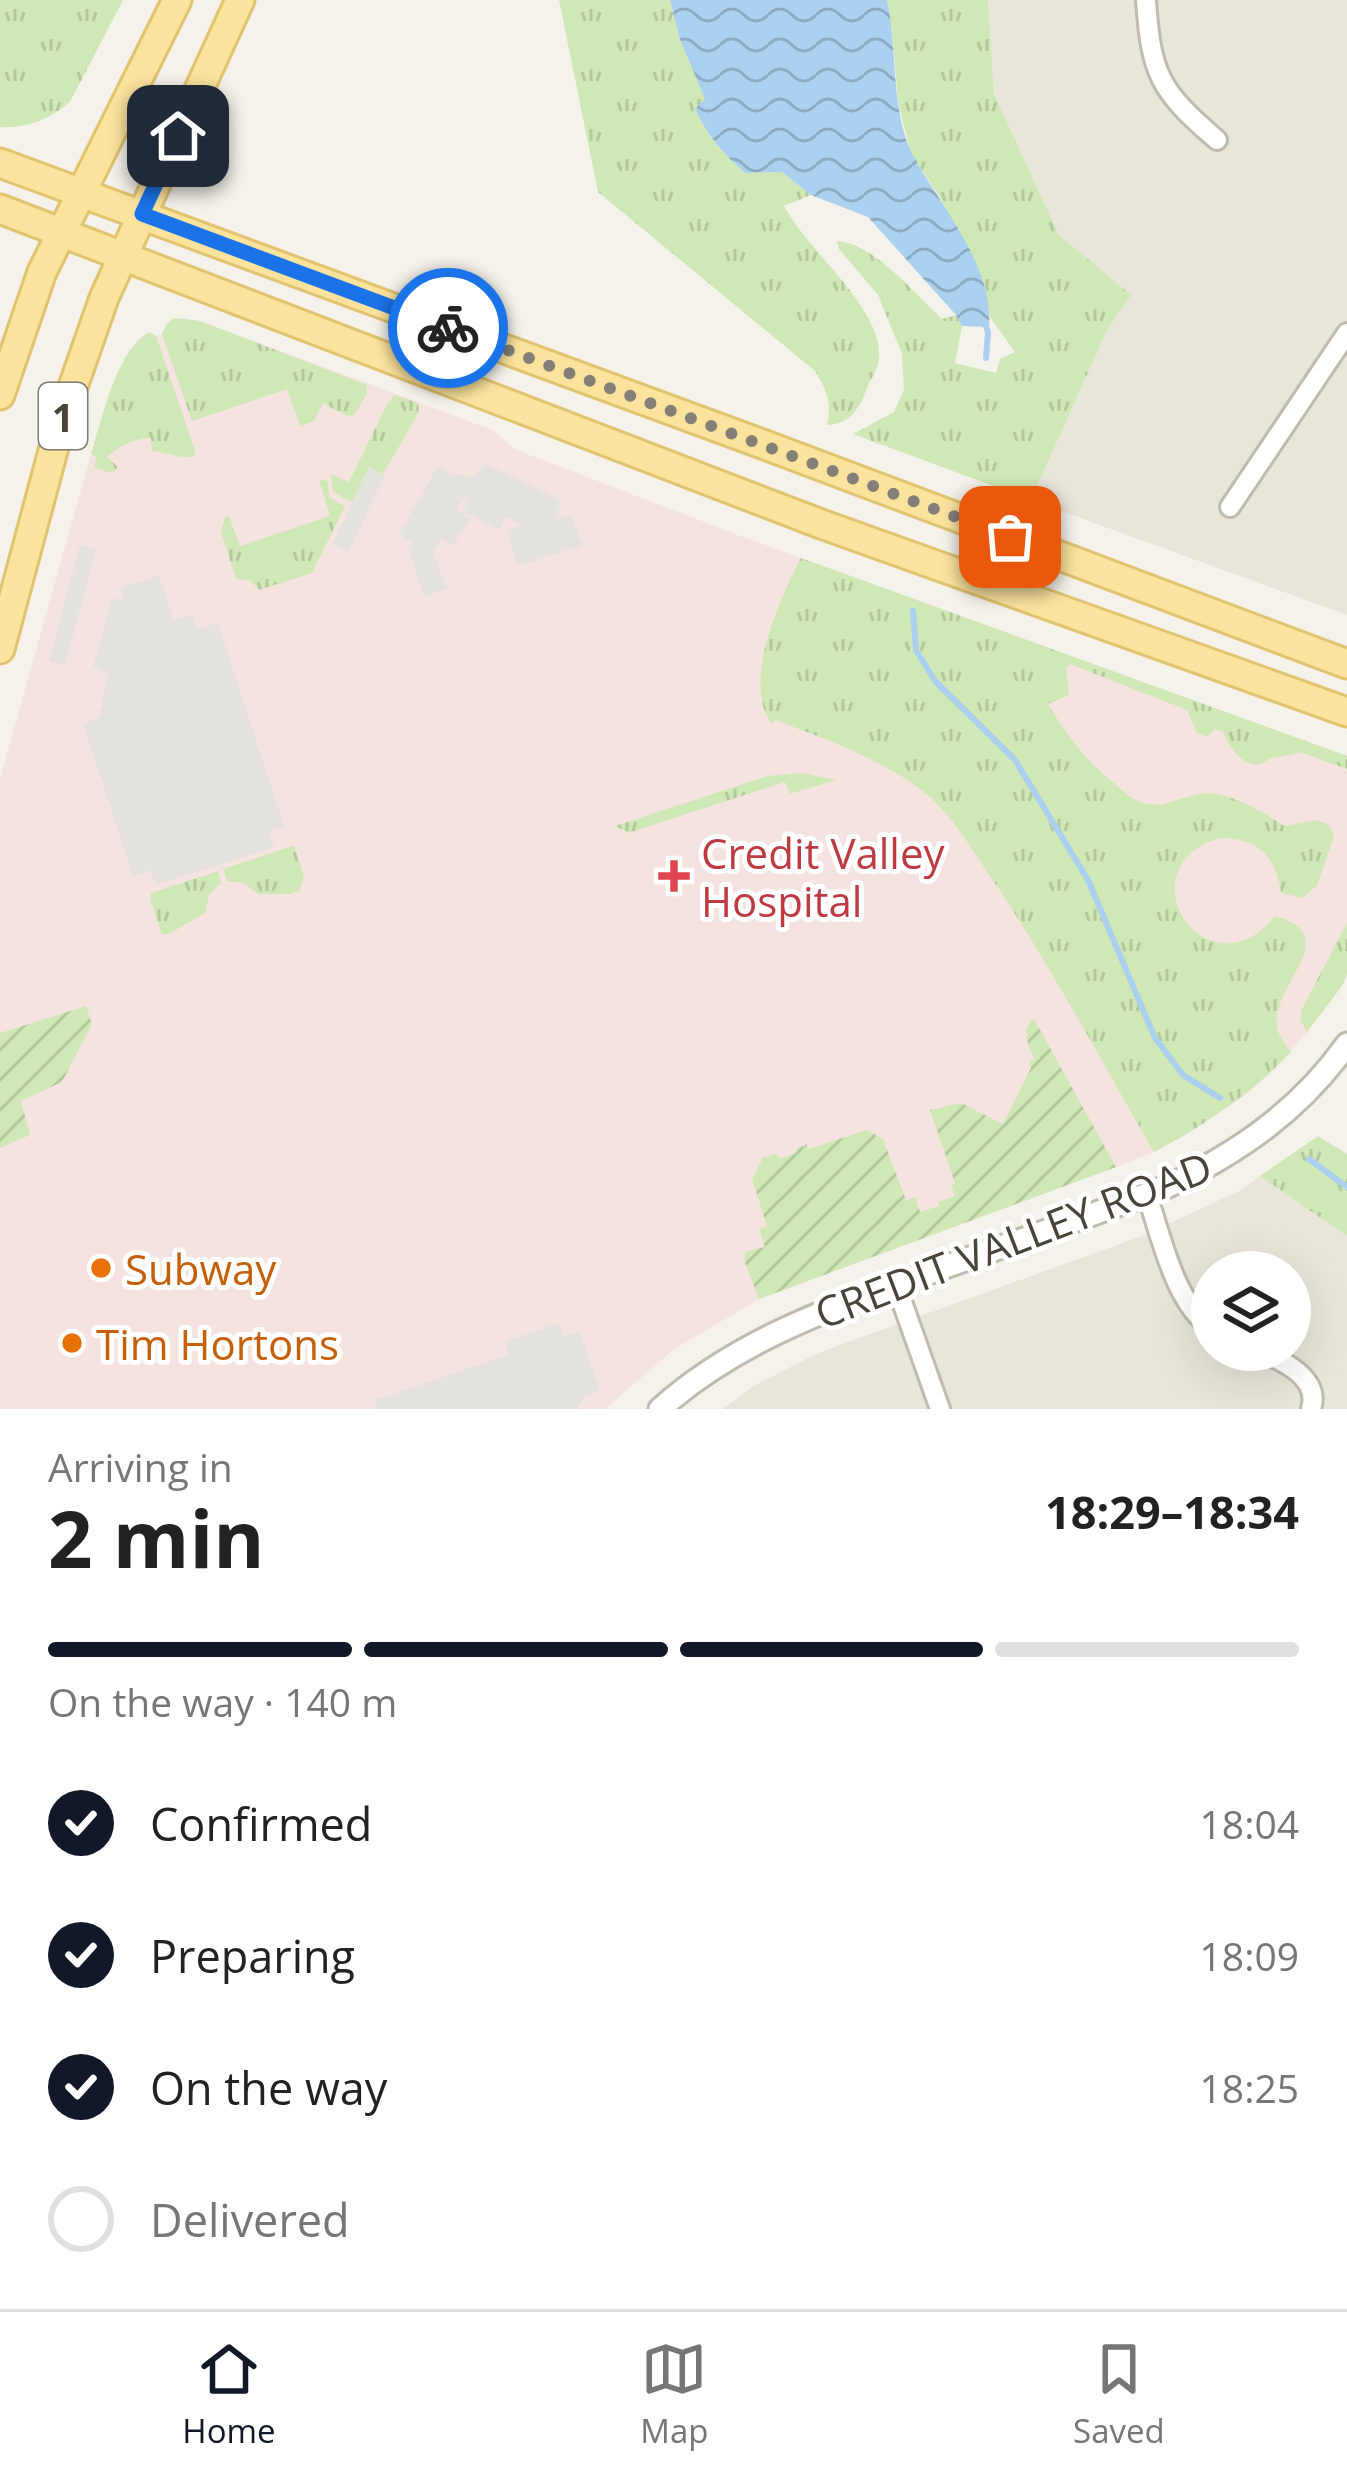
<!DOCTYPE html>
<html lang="en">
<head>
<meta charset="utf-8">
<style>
  body { margin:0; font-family:"Open Sans",sans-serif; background:#f2f2f2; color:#222; height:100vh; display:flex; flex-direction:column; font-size:45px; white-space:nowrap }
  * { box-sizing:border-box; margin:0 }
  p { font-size:39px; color:#767676 }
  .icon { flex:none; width:66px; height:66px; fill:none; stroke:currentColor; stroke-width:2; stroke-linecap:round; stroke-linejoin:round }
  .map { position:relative; height:1409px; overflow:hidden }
  .details { display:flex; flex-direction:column; background:#fff; flex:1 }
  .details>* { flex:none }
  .buttons { position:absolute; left:1191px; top:1251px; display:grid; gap:24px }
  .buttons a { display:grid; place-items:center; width:120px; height:120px; border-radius:50%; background:#fff; box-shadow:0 12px 48px #0002; font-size:60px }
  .pin { position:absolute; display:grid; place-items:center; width:102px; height:102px; color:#fff; margin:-51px; border-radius:24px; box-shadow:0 6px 18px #0006 }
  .courier { position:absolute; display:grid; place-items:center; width:120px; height:120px; margin:-60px; border:9px solid #1a73e8; border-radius:50%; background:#fff; color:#222; box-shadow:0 3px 15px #0007 }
  .head em { font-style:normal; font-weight:700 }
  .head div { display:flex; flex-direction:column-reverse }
  .head { display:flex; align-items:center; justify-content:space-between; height:204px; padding:0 48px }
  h1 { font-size:78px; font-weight:700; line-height:90px }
  .bar { display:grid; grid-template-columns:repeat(4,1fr); gap:18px 12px; align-content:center; height:144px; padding:0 48px }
  .bar i { height:15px; border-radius:9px; background:#e0e0e0 }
  .bar .on { background:#111827 }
  .bar p { grid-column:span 4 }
  ol { padding:0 48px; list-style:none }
  li { display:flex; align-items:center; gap:36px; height:132px }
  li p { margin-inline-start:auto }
  li .icon { padding:12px; border-radius:50%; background:#111827; color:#fff; stroke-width:4 }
  li:last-child { color:#767676 }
  li i { width:66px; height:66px; border:6px solid #e0e0e0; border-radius:50% }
  .tab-bar { display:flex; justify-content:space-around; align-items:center; height:168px; border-top:3px solid #e0e0e0; background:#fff; font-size:33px; color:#767676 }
  .tab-bar a { display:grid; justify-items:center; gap:6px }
  .tab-bar .on { color:#111827 }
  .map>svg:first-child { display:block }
  .residential { fill:#e9e5da; fill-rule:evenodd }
  .medical { fill:#f5e3e0 }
  .grass { fill:url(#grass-tufts) }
  .garden { fill:url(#garden-furrows) }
  .parking { fill:#e4e2df }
  .water { fill:url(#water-waves) }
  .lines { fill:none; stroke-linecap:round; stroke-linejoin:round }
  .stream { stroke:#aad1ef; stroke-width:6 }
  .minor-casing { stroke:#c1bbae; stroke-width:24 }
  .tertiary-casing { stroke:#c1bbae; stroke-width:27 }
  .primary-casing { stroke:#e1c26d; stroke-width:33 }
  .minor { stroke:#fff; stroke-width:18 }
  .tertiary { stroke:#fff; stroke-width:21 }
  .primary { stroke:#fbe39e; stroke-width:27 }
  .done { stroke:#858077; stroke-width:12; stroke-dasharray:0 21.6 }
  .route { stroke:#1a73e8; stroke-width:15 }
  .health-dot { fill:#e0444e; stroke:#fff; stroke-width:4.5 }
  .food-dot { fill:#e8710a; stroke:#fff; stroke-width:4.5 }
  .labels { text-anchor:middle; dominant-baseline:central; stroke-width:10; stroke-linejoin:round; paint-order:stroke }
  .shield { fill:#fff; stroke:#807b74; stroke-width:3 }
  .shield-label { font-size:39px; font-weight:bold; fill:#494339 }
  .health-label { font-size:42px; fill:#be3a42; stroke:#fff; text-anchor:start }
  .street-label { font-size:42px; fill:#494339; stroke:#fff }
  .food-label { font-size:42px; fill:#c56008; stroke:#fff; text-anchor:start }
</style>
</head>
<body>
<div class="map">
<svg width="1347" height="1409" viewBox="0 0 1347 1409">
  <defs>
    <pattern id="grass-tufts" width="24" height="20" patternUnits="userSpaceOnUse" patternTransform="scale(3)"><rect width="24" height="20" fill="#d0e8b6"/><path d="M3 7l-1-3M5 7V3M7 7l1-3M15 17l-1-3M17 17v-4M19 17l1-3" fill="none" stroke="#b4c89d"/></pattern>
    <pattern id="garden-furrows" width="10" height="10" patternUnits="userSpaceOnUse" patternTransform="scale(3)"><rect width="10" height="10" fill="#d0e8b6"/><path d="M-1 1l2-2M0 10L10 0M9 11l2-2" fill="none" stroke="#b4c89d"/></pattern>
    <pattern id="water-waves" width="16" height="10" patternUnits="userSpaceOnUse" patternTransform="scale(3)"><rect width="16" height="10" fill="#aad1ef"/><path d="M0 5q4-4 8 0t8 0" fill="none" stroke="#8cabc3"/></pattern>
  </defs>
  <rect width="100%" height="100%" fill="#f5f2eb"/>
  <path class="residential" d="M988 0H1347V615L1031 500 1108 328 1130 295 1059 235 994 94Z
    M1260 1176 1347 1236V1409H723L755 1385 818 1353 1145 1235 1239 1191ZM1212 1272H1290V1350H1212Z"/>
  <path class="medical" d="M180 318 200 321 490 429 517 450 738 535 1347 756V974L1342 986 1307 1032 1270 1074 1247 1094 1184 1136 1154 1152 1116 1167 759 1299 673 1350 605 1409H0V779L91 454 114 383 126 355 138 339 149 332 156 336 162 334 170 320Z"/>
  <path class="grass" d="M0 0H123L70 102C50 119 27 129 0 127Z
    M559 0H670L679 37 706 100 695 109C707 135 723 154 745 173L782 172 811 195 784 206C807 250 882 308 879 356 879 369 870 379 866 391 858 411 849 424 827 425 832 403 827 390 815 371L598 192Z
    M887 0H988L994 94 1059 235 1131 295 1108 328 1031 500 853 434 894 412 904 390 902 354 878 295 839 249 837 241C874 243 916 295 942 319L956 315 962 326 955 363 996 373 1000 359 1015 352 990 317 985 286 939 196 911 154 898 102 893 39Z
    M174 318 200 321 367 385V394L354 415 347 416 323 403 314 421 300 426 287 389 192 421 162 334 166 325Z
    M149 332 156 336 195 451 194 456C181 460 167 452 152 451L151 438C133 439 121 445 107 457L118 467 112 473 94 468 97 457 91 454C103 417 115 353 149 332Z
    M394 395 418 403 419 412 383 474 369 467 352 503 333 492 331 474 349 482 387 404Z
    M323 479 328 482 329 497 345 506 312 573 259 590 250 580 236 579 221 532 225 517 229 516 240 546 330 516 319 480Z
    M801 558 1347 756V769L1300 752C1289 756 1280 756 1269 759 1266 761 1263 763 1260 764 1242 767 1229 746 1223 732L1215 729 1208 737 1197 733 1187 710 1070 664 1066 669 1069 695 1048 704C1067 735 1085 760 1113 782 1122 790 1132 800 1144 803 1166 810 1187 793 1207 793 1229 792 1267 814 1284 826L1317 820 1329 825 1334 836 1317 886 1302 898 1281 893C1278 871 1270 851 1247 842 1232 836 1216 837 1202 845 1132 886 1212 994 1275 916 1346 936 1271 984 1277 1027 1279 1037 1285 1044 1291 1052 1251 1094 1205 1125 1154 1152 1100 1059 1049 962 988 873 969 845 952 815 925 793 881 758 828 741 776 720L772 724C741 683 780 598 801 558Z
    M801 773 836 780 790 794 785 782 629 833 615 826 767 776Z
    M292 846 295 848 304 877 299 891 289 894H258L244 883 227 881 223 869Z
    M218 871 221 883 209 895 205 913 169 934 162 935 150 899 151 893Z
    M1347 923V974L1342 986 1307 1032 1300 1020 1302 1009Z
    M1318 1136 1347 1154V1236L1260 1176Z"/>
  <path class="garden" d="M86 1006 92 1024 62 1082 21 1101 30 1135 0 1148V1033Z
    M1034 1019 1116 1167 759 1299 745 1262V1252L765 1247 759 1229 767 1226 752 1179 763 1158 775 1154 781 1158 796 1153 798 1147 805 1146 806 1143 809 1149 867 1130 883 1139 906 1200 915 1197 920 1212 939 1206 938 1202 955 1196 951 1185 955 1183 930 1110 961 1103 1003 1124 1031 1068 1030 1062 1034 1060 1026 1037 1028 1033 1025 1032 1031 1020Z"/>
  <path class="parking" d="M484 463 562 501 555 519 572 515 582 545 518 566 507 531 520 527V523L506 517 499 530 463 512 469 499 465 497 457 510 470 519 453 546 441 539 433 552 447 589 424 597 408 547 412 546V542L399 534 438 466 453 474 475 477Z
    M369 467 385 475 348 552 332 544Z
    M80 545 96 550 65 665 49 661Z
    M159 575 174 620 192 615 198 629 218 623 284 826 269 831 274 847 156 885 150 870 133 876 83 724 99 717 108 674 93 667 112 598 124 601 121 588Z
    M559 1323 564 1337 580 1332 600 1391 585 1396 577 1409H376V1400L508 1355 506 1341Z"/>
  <path class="water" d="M670 0H887C898 49 890 113 914 157 941 207 994 266 989 327L962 326 956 315 868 217 811 195 782 172 745 173C723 154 707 135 695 109L705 99 679 37Z"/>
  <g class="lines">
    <path class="stream" d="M985 324 988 332 986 358
      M913 611 916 650 935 681 1015 760 1088 880 1155 1038 1183 1075 1220 1098
      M1309 1159 1347 1187"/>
    <g class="minor-casing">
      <path id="minor" d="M1146 0C1151 75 1160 91 1217 140
        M1230 507 1347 333
        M1147 1195C1161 1235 1175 1305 1212 1328
        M896 1285 940 1409
        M1257 1350C1281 1360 1321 1377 1311 1409"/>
    </g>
    <g class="tertiary-casing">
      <path id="tertiary" d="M660 1409C738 1339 834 1307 931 1272 1009 1244 1088 1217 1166 1187 1239 1153 1300 1110 1347 1044"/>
    </g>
    <g class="primary-casing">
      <path id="primary" d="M0 163 773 448 1347 664
        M0 209 821 524 1347 712
        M0 395 42 272 177 0
        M0 649 61 421 104 298 240 0"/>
    </g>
    <use href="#minor" class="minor"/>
    <use href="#tertiary" class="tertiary"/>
    <use href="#primary" class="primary"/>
  </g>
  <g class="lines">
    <path class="done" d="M448 328 1010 537"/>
    <path class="route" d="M178 136 142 214 448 328"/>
  </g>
  <path class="health-dot" d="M668 858h12v12h12v12h-12v12h-12v-12h-12v-12h12z"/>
  <g class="food-dot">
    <circle cx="101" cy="1268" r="12"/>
    <circle cx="72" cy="1343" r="12"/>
  </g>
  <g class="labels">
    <rect class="shield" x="39" y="383" width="48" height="66" rx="9"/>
    <g class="shield-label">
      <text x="63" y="416">1</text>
    </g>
    <g class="health-label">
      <text x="701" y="852">Credit Valley<tspan x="701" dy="48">Hospital</tspan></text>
    </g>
    <g class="street-label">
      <text transform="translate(1013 1239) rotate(-21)">CREDIT VALLEY ROAD</text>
    </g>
    <g class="food-label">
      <text x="125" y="1268">Subway</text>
      <text x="96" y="1343">Tim Hortons</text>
    </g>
  </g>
</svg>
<div class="buttons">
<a><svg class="icon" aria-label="layers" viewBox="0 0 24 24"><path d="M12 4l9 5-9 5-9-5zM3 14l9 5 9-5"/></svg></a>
</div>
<div class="pin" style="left:1010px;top:537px;background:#ea580c"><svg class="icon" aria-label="bag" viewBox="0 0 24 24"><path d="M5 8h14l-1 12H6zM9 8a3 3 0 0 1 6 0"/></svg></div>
<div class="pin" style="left:178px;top:136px;background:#1f2937"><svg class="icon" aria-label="home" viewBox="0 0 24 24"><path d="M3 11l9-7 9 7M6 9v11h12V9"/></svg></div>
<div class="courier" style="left:448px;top:328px"><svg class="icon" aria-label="bike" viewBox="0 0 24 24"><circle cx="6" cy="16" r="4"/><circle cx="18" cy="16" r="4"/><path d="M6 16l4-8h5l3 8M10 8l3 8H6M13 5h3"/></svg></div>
</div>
<section class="details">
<div class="head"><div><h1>2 min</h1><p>Arriving in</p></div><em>18:29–18:34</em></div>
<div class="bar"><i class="on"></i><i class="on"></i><i class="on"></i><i></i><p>On the way · 140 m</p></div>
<ol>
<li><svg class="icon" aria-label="check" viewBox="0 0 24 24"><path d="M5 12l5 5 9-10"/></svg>Confirmed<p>18:04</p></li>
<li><svg class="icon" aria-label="check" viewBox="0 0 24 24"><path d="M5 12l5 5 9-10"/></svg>Preparing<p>18:09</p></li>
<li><svg class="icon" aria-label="check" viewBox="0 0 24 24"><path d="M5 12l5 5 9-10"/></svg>On the way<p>18:25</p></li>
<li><i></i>Delivered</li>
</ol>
</section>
<nav class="tab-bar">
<a class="on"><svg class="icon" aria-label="home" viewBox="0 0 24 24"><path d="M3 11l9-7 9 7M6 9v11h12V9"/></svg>Home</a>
<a><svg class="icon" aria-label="map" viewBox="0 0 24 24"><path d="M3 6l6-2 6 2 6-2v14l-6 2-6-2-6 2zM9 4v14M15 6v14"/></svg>Map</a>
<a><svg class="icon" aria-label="saved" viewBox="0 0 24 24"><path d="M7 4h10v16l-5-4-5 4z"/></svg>Saved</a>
</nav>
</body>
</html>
